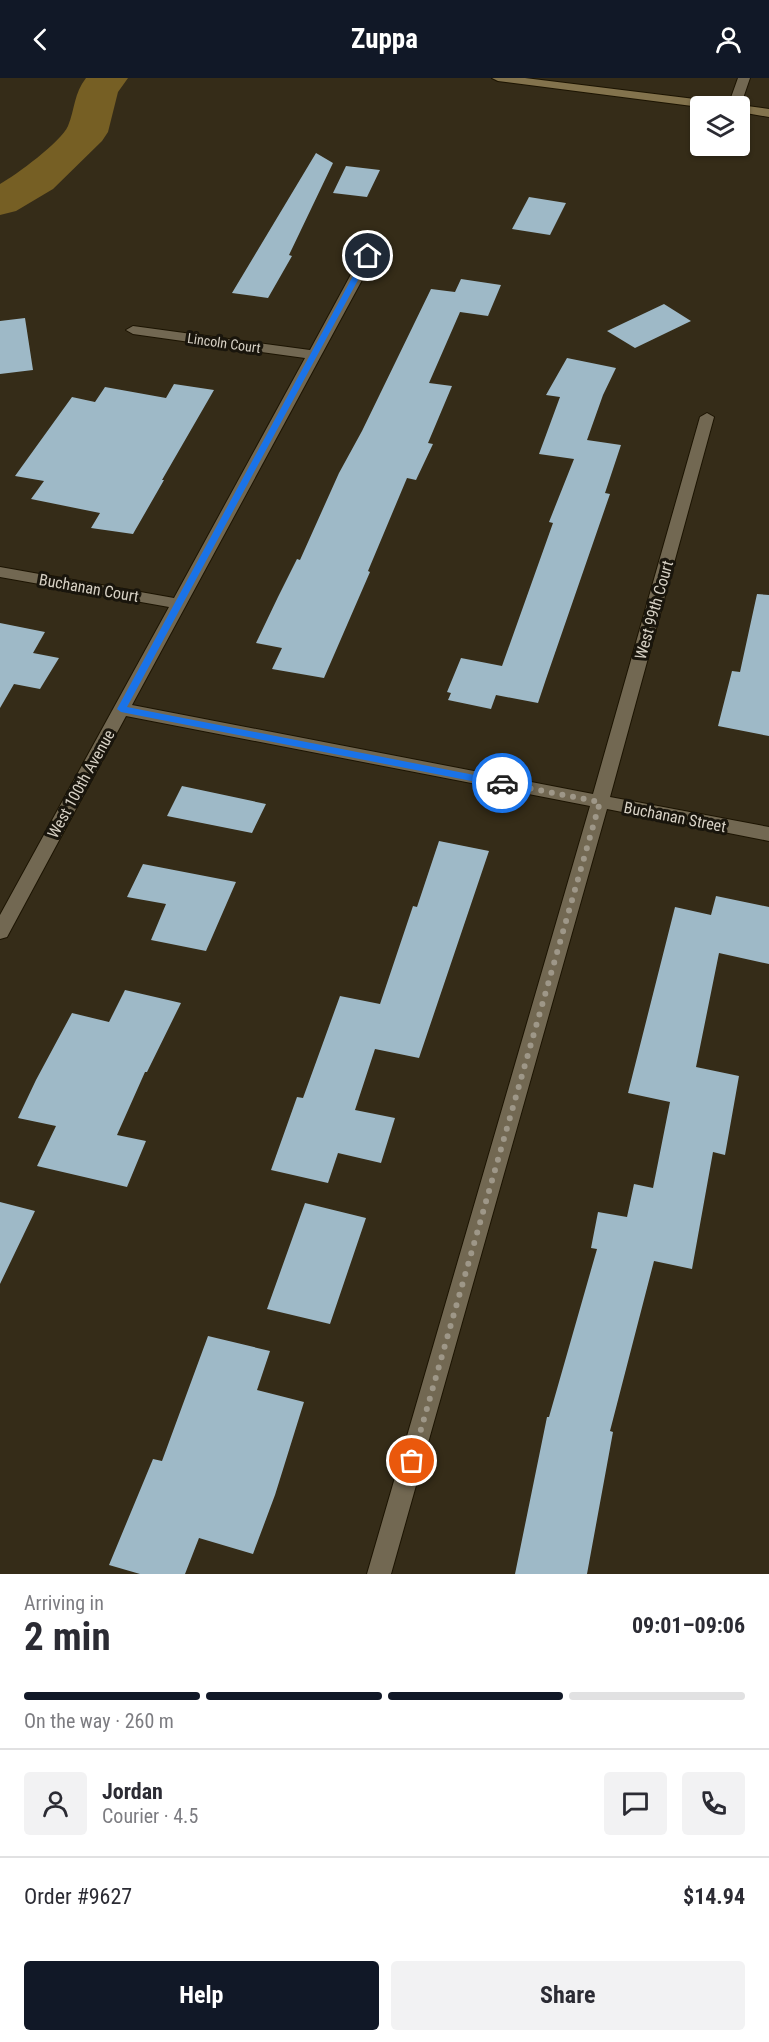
<!DOCTYPE html>
<html lang="en">
<head>
<meta charset="utf-8">
<style>
  body { margin:0; font-family:"Roboto Condensed",sans-serif; background:#f2f2f3; color:#2b2b33; height:100vh; display:flex; flex-direction:column; font-size:22px; white-space:nowrap }
  * { box-sizing:border-box; margin:0 }
  p { font-size:20px; color:#7c7c81 }
  .icon { flex:none; width:33px; height:33px; fill:none; stroke:currentColor; stroke-width:2; stroke-linecap:round; stroke-linejoin:round }
  .map { position:relative; height:1496px; overflow:hidden }
  .sheet { display:flex; flex-direction:column; background:#fff; flex:1 }
  .sheet>* { flex:none }
  .buttons { position:absolute; left:690px; top:18px; display:grid; gap:12px }
  .buttons a { display:grid; place-items:center; width:60px; height:60px; border-radius:6px; background:#fff; box-shadow:0 2px 4px #0004; font-size:30px }
  .pin { position:absolute; display:grid; place-items:center; width:51px; height:51px; color:#fff; margin:-26px; border:3px solid #fff; border-radius:50%; box-shadow:0 2px 6px #0007 }
  .courier { position:absolute; display:grid; place-items:center; width:60px; height:60px; margin:-30px; border:4px solid #1a73e8; border-radius:50%; background:#fff; color:#222; box-shadow:0 2px 8px #0007 }
  .summary em { font-style:normal; font-weight:700 }
  .summary div { display:flex; flex-direction:column-reverse }
  .summary { display:flex; align-items:center; justify-content:space-between; height:102px; padding:0 24px }
  h1 { font-size:39px; font-weight:700; line-height:45px }
  .bar { display:grid; grid-template-columns:repeat(4,1fr); gap:9px 6px; align-content:center; height:72px; padding:0 24px }
  .bar i { height:8px; border-radius:4px; background:#e1e1e2 }
  .bar .on { background:#111827 }
  .bar p { grid-column:span 4 }
  .line { display:flex; align-items:center; gap:15px; padding:0 24px; border-top:2px solid #e1e1e2 }
  .line div { flex:1 }
  .round { display:grid; place-items:center; flex:none; width:63px; height:63px; border-radius:6px; background:#f2f2f3 }
  .cta { display:flex; gap:12px; margin-top:auto; padding:12px 24px }
  .cta a { flex:1; height:69px; border-radius:6px; background:#111827; color:#fff; font-size:24px; font-weight:700; line-height:69px; text-align:center }
  .cta a+a { background:#f2f2f3; color:#2b2b33 }
  header { display:flex; justify-content:space-between; align-items:center; height:78px; padding:0 24px; background:#111827; color:#fff; font-size:27px; font-weight:700 }
  .map>svg:first-child { display:block }
  .lines { fill:none; stroke-linecap:round; stroke-linejoin:round }
  .river { fill:#765f24; fill-rule:evenodd }
  .building { fill:#9eb9c7 }
  .street-casing { stroke:#1c1402; stroke-width:2 }
  .secondary-casing { stroke:#1c1402; stroke-width:2 }
  .street { fill:#726852; fill-rule:evenodd }
  .secondary { fill:#83734d; fill-rule:evenodd }
  .route { fill:#1a73e8 }
  .done { stroke:#9e9788; stroke-width:6; stroke-dasharray:0 10.8 }
  .labels { text-anchor:middle; dominant-baseline:central; stroke-width:6; stroke-linejoin:round; paint-order:stroke }
  .far-street-label { font-size:14px; fill:#d7d1c5; stroke:#19150c }
  .street-label { font-size:16px; fill:#d7d1c5; stroke:#19150c }
</style>
</head>
<body>
<header><svg class="icon" aria-label="back" viewBox="0 0 24 24"><path d="M15 5l-7 7 7 7"/></svg>Zuppa<svg class="icon" aria-label="person" viewBox="0 0 24 24"><circle cx="12" cy="8" r="4"/><path d="M4 21q1-7 8-7t8 7"/></svg></header>
<div class="map">
<svg width="769" height="1496" viewBox="0 0 769 1496">
  <rect width="100%" height="100%" fill="#352c18"/>
  <g class="lines">
    <path class="river" d="M86 0H128L118 14 108 54 102 63 53 111 16 133 0 137V106C16 97 61 64 68 48 75 31 74 15 86 0Z"/>
  </g>
  <path class="building" d="M316 75 333 85 289 177 292 178 268 220 232 215Z
    M346 88 380 92 367 119 333 115Z
    M529 119 566 125 550 157 512 151Z
    M461 201 501 207 488 238 460 234 429 305 452 308 428 365 433 366 416 402 407 400 368 493 370 494 324 600 272 591 282 570 256 565 278 519 297 481 300 482 339 395 362 353 431 211 455 214Z
    M664 226 691 243 635 270 607 253Z
    M25 240 33 292 0 296V243Z
    M567 280 616 290 603 317 587 362 621 367 605 415 610 416 546 601 538 625 496 617 491 631 448 622 451 615 447 614 461 580 502 588 553 445 549 444 574 381 539 376 560 319 546 317Z
    M174 306 214 312 162 402H164L133 456 91 450 100 435 31 421 44 403 15 398 72 319 95 324 105 309 166 320Z
    M757 516 769 517V658L718 648 732 593 740 594Z
    M0 545 45 554 33 575 59 580 40 611 14 606 0 630Z
    M182 708 266 726 252 755 167 738Z
    M439 763 489 773 419 980 375 971 355 1032 395 1040 381 1085 338 1075 328 1105 271 1092 297 1019 303 1020 340 918 380 926 413 828 417 829Z
    M143 786 236 804 206 873 151 862 166 826 127 819Z
    M716 818 769 829V886L719 875 696 989 739 998 725 1077 713 1074 692 1191 654 1183 610 1353 613 1354 587 1496H515L547 1339H549L597 1171 591 1170 598 1134 627 1139 634 1106 653 1110 670 1024 628 1015 675 829 711 837Z
    M125 912 181 925 147 994H145L117 1057 146 1063 127 1109 37 1088 56 1048 18 1040 36 1002 72 935 109 944Z
    M0 1124 35 1133 0 1206Z
    M305 1125 366 1140 330 1246 267 1231Z
    M208 1258 270 1273 257 1312 304 1324 275 1417 253 1476 199 1460 185 1496H140L109 1487 153 1381 162 1383Z"/>
  <g class="lines">
    <g class="street-casing">
      <path id="street" d="M738 0H750L740 29 728 28Z
        M368 174 375 178 132 627 593 716 700 339 707 335 714 339 610 719 769 749V763L607 731 391 1496H367L590 728 126 638 7 859 0 861V837L169 529 0 499V489L174 520 305 280 133 256 126 252 133 248 310 272 361 178Z"/>
    </g>
    <g class="secondary-casing">
      <path id="secondary" d="M492 0H525L719 24 725 28 700 29 498 3Z
        M740 27 769 31V39L740 34V28H736Z"/>
    </g>
    <use href="#street" class="street"/>
    <use href="#secondary" class="secondary"/>
  </g>
  <path class="route" d="M365 176 371 178 127 629 505 703 507 705 502 709 121 634 117 631Z"/>
  <g class="lines">
    <path class="done" d="M412 1383 600 724 502 705"/>
  </g>
  <g class="labels">
    <g class="far-street-label">
      <text transform="translate(224 265) rotate(8)">Lincoln Court</text>
    </g>
    <g class="street-label">
      <text transform="translate(89 510) rotate(10)">Buchanan Court</text>
      <text transform="translate(654 532) rotate(-74)">West 99th Court</text>
      <text transform="translate(81 706) rotate(-61)">West 100th Avenue</text>
      <text transform="translate(675 739) rotate(11)">Buchanan Street</text>
    </g>
  </g>
</svg>
<div class="buttons">
<a><svg class="icon" aria-label="layers" viewBox="0 0 24 24"><path d="M12 4l9 5-9 5-9-5zM3 14l9 5 9-5"/></svg></a>
</div>
<div class="pin" style="left:412px;top:1383px;background:#ea580c"><svg class="icon" aria-label="bag" viewBox="0 0 24 24"><path d="M5 8h14l-1 12H6zM9 8a3 3 0 0 1 6 0"/></svg></div>
<div class="pin" style="left:368px;top:178px;background:#1f2937"><svg class="icon" aria-label="home" viewBox="0 0 24 24"><path d="M3 11l9-7 9 7M6 9v11h12V9"/></svg></div>
<div class="courier" style="left:502px;top:705px"><svg class="icon" aria-label="car" viewBox="0 0 24 24"><path d="M5 17H2v-5l4-1 3-4h7l3 4 3 1v5h-3M9 17h6M6 11h13"/><circle cx="7" cy="17" r="2"/><circle cx="17" cy="17" r="2"/></svg></div>
</div>
<section class="sheet">
<div class="summary"><div><h1>2 min</h1><p>Arriving in</p></div><em>09:01–09:06</em></div>
<div class="bar"><i class="on"></i><i class="on"></i><i class="on"></i><i></i><p>On the way · 260 m</p></div>
<div class="line" style="height:108px"><a class="round"><svg class="icon" aria-label="person" viewBox="0 0 24 24"><circle cx="12" cy="8" r="4"/><path d="M4 21q1-7 8-7t8 7"/></svg></a><div><b>Jordan</b><p>Courier · 4.5</p></div><a class="round"><svg class="icon" aria-label="chat" viewBox="0 0 24 24"><path d="M4 5h16v11H9l-5 4z"/></svg></a><a class="round"><svg class="icon" aria-label="phone" viewBox="0 0 24 24"><path d="M5 4h4l2 5-3 2q2 4 5 5l2-3 5 2v4C11 20 4 13 5 4z"/></svg></a></div>
<div class="line" style="height:78px"><div>Order #9627</div><b>$14.94</b></div>
<div class="cta"><a>Help</a><a>Share</a></div>
</section>
</body>
</html>
